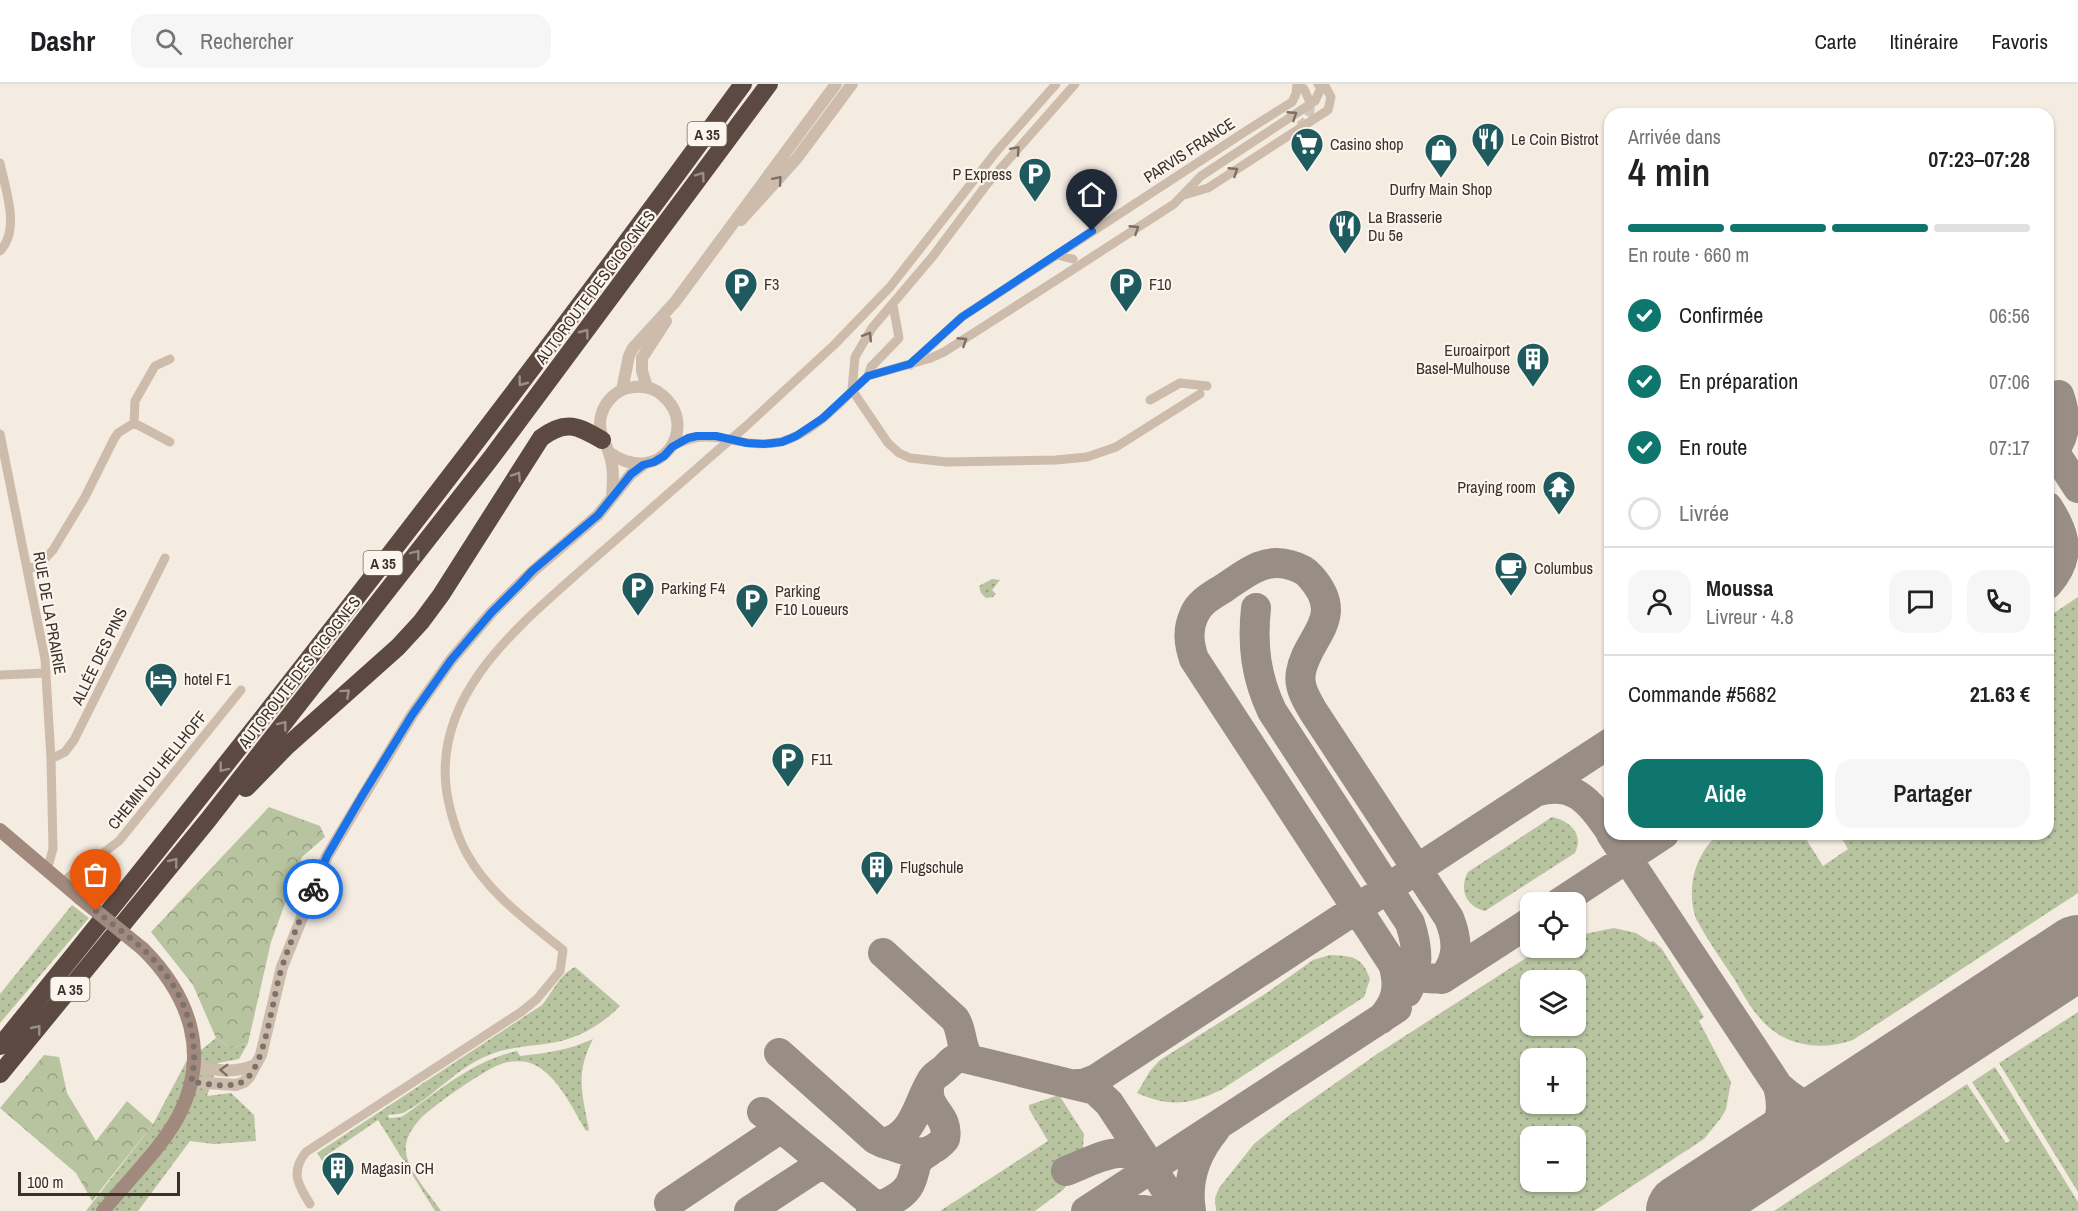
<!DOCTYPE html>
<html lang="fr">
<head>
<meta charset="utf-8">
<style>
  body { margin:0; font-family:"Archivo Narrow",sans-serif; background:#f6f6f6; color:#202124; height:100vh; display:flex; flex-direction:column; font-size:22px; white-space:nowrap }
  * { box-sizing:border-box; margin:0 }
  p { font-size:20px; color:#757577 }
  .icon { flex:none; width:33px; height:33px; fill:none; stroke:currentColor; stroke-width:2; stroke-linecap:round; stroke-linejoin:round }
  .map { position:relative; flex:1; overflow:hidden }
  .drawer { position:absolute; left:1604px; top:24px; width:450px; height:732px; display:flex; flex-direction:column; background:#fff; border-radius:18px; box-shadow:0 2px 4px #0004 }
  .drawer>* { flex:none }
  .buttons { position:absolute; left:1520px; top:808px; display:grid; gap:12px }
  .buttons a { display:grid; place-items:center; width:66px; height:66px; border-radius:12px; background:#fff; box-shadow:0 2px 4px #0004; font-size:30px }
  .scale { position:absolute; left:18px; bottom:15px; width:162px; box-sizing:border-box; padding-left:6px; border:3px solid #3b302b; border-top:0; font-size:16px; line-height:21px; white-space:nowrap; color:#3b302b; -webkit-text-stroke:4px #fbf5ee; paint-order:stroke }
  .pin { position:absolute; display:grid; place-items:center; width:51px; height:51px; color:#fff; margin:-62px -26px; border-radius:50% 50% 50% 0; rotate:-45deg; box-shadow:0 0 6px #0007 }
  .pin .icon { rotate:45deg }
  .courier { position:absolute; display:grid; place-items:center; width:60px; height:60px; margin:-30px; border:4px solid #1a73e8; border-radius:50%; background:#fff; color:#222; box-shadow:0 2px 8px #0007 }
  .head em { font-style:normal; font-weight:600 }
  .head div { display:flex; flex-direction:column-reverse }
  .head { display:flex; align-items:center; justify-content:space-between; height:102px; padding:0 24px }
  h1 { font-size:39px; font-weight:600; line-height:45px }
  .bar { display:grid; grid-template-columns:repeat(4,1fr); gap:9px 6px; align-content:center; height:72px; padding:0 24px }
  .bar i { height:8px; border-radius:4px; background:#e0e0e0 }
  .bar .active { background:#0f766e }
  .bar p { grid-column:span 4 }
  .line { display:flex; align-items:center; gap:15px; padding:0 24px; border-top:2px solid #e0e0e0 }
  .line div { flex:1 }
  .round { display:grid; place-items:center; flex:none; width:63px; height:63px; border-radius:18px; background:#f6f6f6 }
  ol { padding:0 24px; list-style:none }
  li { display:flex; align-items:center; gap:18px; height:66px }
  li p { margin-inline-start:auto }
  li .icon { padding:6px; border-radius:50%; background:#0f766e; color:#fff; stroke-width:4 }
  li:last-child { color:#757577 }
  li i { width:33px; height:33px; border:3px solid #e0e0e0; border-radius:50% }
  .button { display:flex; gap:12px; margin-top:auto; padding:12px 24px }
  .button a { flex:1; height:69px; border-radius:18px; background:#0f766e; color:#fff; font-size:24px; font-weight:600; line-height:69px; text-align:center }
  .button a+a { background:#f6f6f6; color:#202124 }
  header { display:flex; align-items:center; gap:36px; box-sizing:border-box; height:84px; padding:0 30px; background:#fff; border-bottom:2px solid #e0e0e0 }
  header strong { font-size:28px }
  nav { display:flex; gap:33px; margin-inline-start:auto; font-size:21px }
  .search { width:420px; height:54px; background:#f6f6f6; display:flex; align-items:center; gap:15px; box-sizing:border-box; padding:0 21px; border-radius:18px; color:#757577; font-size:22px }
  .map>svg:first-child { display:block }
  .grass { fill:url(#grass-dots); fill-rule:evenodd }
  .forest { fill:url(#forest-crowns) }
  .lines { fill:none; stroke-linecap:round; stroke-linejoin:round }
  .taxiway { stroke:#988e86; stroke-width:30 }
  .runway { stroke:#988e86; stroke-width:74 }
  .minor-tunnel { stroke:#cfc6bd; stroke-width:9; stroke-dasharray:9 4.5; stroke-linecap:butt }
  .minor { stroke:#cdbbac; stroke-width:9 }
  .tertiary { stroke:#cdbbac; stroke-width:12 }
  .secondary { stroke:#a18a7d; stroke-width:14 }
  .motorway { stroke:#5c4a42; stroke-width:18 }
  .minor-bridge { stroke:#cdbbac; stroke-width:9 }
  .secondary-bridge { stroke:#a18a7d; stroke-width:14 }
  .oneway { stroke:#7d6f65 }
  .oneway2 { stroke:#9c8e87 }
  .done { stroke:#7c716b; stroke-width:6; stroke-dasharray:0 10.8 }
  .route { stroke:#1a73e8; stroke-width:8 }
  .labels { text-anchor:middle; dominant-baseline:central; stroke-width:4.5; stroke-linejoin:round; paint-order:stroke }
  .shield { fill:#fbf5ee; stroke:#756b66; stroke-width:1.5 }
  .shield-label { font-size:15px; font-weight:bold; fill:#3b302b }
  .poi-label { font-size:16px; fill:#3b302b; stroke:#fbf5ee; text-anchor:start }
  .street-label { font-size:16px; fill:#3b302b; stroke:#fbf5ee }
</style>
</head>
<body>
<header>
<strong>Dashr</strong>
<div class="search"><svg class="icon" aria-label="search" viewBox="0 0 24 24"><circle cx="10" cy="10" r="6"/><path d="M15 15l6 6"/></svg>Rechercher</div>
<nav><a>Carte</a><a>Itinéraire</a><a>Favoris</a></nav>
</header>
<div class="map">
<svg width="2078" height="1127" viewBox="0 0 2078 1127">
  <defs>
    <pattern id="grass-dots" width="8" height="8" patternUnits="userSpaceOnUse" patternTransform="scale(1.5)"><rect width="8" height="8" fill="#b8c4a0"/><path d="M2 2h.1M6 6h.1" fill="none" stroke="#97a083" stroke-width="1.8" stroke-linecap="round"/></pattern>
    <pattern id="forest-crowns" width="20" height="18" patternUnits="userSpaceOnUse" patternTransform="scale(1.5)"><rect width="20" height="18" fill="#b8c4a0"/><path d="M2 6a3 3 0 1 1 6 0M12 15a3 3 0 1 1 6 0" fill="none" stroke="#97a083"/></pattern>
  </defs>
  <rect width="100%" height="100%" fill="#f4ebe1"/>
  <path class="grass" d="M992 495 1000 496 992 506 996 510 993 513 986 514 981 509 979 502Z
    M2078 513V809L1853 956C1818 968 1782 962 1758 932 1748 920 1741 906 1733 893 1720 874 1707 855 1696 835 1686 805 1694 772 1718 750H1803L1823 782 1848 765 1839 750H2048V533Z
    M1552 733C1570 737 1584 750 1575 769L1485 827C1465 823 1459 804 1468 788Z
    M72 821 89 834 0 939V910Z
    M1614 844 1636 849 1650 858 1653 857 1662 865 1704 933 1699 937 1731 998 1726 1025 1721 1034 1704 1055 1594 1127H1216L1215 1114 1219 1104 1254 1060 1287 1033 1377 970 1540 865 1575 864V852ZM1530 897H1575V942H1530ZM1530 975H1575V1020H1530ZM1530 1053H1575V1098H1530Z
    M1330 871C1352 872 1362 872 1370 895L1364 913 1221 1006C1189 1021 1170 1023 1137 1009L1150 987 1160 976 1265 910 1313 876Z
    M575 883 620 922C605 938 582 952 561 957 537 963 512 961 489 971 456 984 435 1012 405 1028 400 1031 393 1030 388 1031L389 1034 401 1033 406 1030C441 1005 474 976 517 967L520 972C547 969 569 966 593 955 575 990 582 1009 589 1046L586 1047C572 1024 556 986 527 978 521 977 511 977 504 979 486 984 434 1021 420 1035 412 1044 404 1056 406 1068 407 1085 431 1112 441 1127H435L378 1036 324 1073 328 1081H325L317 1069 542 921C553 908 559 891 575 883Z
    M2078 928V1108L1999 979Z
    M216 954 231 964 248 959 239 975 218 979 207 1012 231 1009 254 1031 256 1057 214 1060 190 1057 138 1127H86L153 1040 186 978Z
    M1995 983 2078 1118V1127H1774L1967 1000 2006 1059 2010 1057 1972 998Z
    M1059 1011 1084 1050 1083 1064 1073 1093 1063 1106 1035 1127H940L1048 1057 1029 1025V1021Z"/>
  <path class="forest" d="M269 723 320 742 325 753 302 773 271 858 248 959 231 964 216 954 193 901 151 848Z
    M44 971 59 973 67 1009 96 1057 127 1017 153 1040 92 1117 76 1089 0 1024Z"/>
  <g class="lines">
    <path class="taxiway" d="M2048 358 2078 404
      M2050 370C2068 353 2067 333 2059 311
      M2048 423C2066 451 2072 472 2048 500
      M1256 524C1252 562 1256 593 1272 627L1410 839C1418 864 1420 886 1407 908
      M1533 709C1573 695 1589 717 1610 747
      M1611 750 1778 1002
      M1559 819 1664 750
      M883 869 955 935C963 947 960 964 970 975
      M1442 895 1530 838
      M1381 935C1397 918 1400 902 1393 880L1194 575C1189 560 1187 546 1194 531 1199 518 1213 511 1224 504 1245 490 1264 473 1290 481 1298 483 1305 486 1310 492 1348 534 1307 552 1301 588 1298 602 1306 615 1313 627L1449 834C1458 856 1459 875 1443 894 1422 896 1403 891 1390 874
      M779 969 875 1055 883 1059C914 1053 917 1020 931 997 934 991 940 989 945 984 950 979 953 975 960 973L1095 1006 1109 1019 1180 1127
      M1077 1000H1083L1096 995 1610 659
      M762 1028 872 1119 880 1121 887 1119
      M883 1059C908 1066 925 1078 945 1055 950 1029 923 1026 930 999
      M1752 1082C1775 1058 1787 1035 1778 1002 1803 1025 1820 1030 1852 1016
      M1066 1087C1095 1076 1127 1054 1152 1084
      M669 1119 775 1048H786
      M749 1127 821 1080H824
      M871 1127C884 1120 903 1114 910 1100 918 1084 911 1078 929 1068
      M1086 1127 1397 924
      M1093 1127 1118 1123 1151 1127
      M1191 1127C1186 1097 1196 1069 1215 1046"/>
    <path class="runway" d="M1683 1127 2078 868"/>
    <path class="minor-tunnel" d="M1299 42C1310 35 1312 27 1309 16"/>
    <path class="minor" d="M1075 0 987 100 933 172 872 244 855 273 852 306 888 359 899 369 910 374 947 378 1056 376 1087 373 1116 363 1200 310
      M1297 0 1304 5 1309 16
      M0 79C5 105 21 145 0 167
      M1057 171 1073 175
      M910 281 962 233 1246 47 1292 18 1296 10 1297 0
      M868 292 931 274 944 268 1069 188
      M1150 316 1180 299 1207 302
      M134 339 170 358
      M744 344 834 261 890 203 996 68 1056 0
      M0 350 45 575 51 675 53 765 49 779 45 786
      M672 363C712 339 739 367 780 358 813 351 844 314 868 292L871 283 899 254 893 221
      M28 486 41 479 53 466 85 413 114 355 118 349 134 339 135 317 155 282 170 275
      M0 591 46 589
      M51 675 65 668 74 656 165 474
      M62 799 88 776 103 769 119 757 241 606
      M310 1120C298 1101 290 1088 306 1068L521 928 537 915 560 887 563 866C529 838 489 810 467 770 457 752 451 731 447 710 431 610 520 541 587 481 630 443 674 405 717 367"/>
    <path class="tertiary" d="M741 136 797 74 852 0
      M647 303 642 287V274L666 237
      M622 306 629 272 633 264 675 218 836 0
      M610 369C660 404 701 343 662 311 653 303 641 301 628 304 615 307 604 319 601 332 597 348 606 358 610 372 614 385 613 399 612 413
      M193 982C214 986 234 990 255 981
      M191 998 236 1001 244 998 249 993 261 971 282 883 327 772 412 631 451 576 491 529 533 487 598 431 631 390 643 381"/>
    <path class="secondary" d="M0 746 80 814
      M103 1127C128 1096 159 1067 178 1033 211 971 190 912 143 865"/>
    <path class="motorway" d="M246 704 287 662 398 563 421 538 441 511 541 354C566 335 578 342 602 356
      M0 962C256 647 504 328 743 0
      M0 990 208 736 491 374 769 0"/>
    <path class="minor-bridge" d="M1184 111 1208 104 1328 26 1331 13 1324 0
      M1069 188 1174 120 1201 92 1315 17 1321 4 1318 0
      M717 367 744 344"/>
    <path class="secondary-bridge" d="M80 814 143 865"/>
  </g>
  <defs><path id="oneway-chevron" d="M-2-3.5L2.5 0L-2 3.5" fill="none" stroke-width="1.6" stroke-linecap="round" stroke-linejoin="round" transform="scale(1.5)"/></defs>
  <g class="oneway">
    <use href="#oneway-chevron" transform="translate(1293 31) rotate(-33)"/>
    <use href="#oneway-chevron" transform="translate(1016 66) rotate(-49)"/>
    <use href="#oneway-chevron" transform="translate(1234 87) rotate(-33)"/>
    <use href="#oneway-chevron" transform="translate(778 96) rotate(-49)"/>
    <use href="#oneway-chevron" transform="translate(1135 145) rotate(-33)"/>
    <use href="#oneway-chevron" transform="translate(868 252) rotate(-58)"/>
    <use href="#oneway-chevron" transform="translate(963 257) rotate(-33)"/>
    <use href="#oneway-chevron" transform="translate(224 986) rotate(-178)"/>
  </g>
  <g class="oneway2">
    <use href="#oneway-chevron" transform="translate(701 92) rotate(-54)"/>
    <use href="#oneway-chevron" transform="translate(585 249) rotate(-53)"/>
    <use href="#oneway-chevron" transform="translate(522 298) rotate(127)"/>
    <use href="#oneway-chevron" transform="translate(517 392) rotate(-57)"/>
    <use href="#oneway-chevron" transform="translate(416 470) rotate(-52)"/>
    <use href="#oneway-chevron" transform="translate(346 609) rotate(-42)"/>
    <use href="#oneway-chevron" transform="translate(283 641) rotate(-52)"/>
    <use href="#oneway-chevron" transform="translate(223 684) rotate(128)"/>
    <use href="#oneway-chevron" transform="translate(174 778) rotate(-51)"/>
    <use href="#oneway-chevron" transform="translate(37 945) rotate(-51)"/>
  </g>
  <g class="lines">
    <path class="done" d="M96 827C117 844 142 861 159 882 186 913 201 957 191 998 206 999 233 1006 245 996 266 981 273 909 282 883 291 856 302 831 313 805"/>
    <path class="route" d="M313 805 327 772 362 712 412 631 451 576 491 529 519 501 532 487 598 431 631 390 643 381 654 378 664 372 672 363 688 354 697 352H716L747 359 764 360 782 358 796 352 823 334 868 292 910 280 962 233 1092 147"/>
  </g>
  <defs>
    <g id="restaurant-pin" transform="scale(1.725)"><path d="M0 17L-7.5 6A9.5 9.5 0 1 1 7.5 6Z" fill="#1f5a5e" stroke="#fbf5ee"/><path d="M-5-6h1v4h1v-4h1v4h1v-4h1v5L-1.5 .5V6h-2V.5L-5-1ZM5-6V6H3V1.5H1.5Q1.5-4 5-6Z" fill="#fff"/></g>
    <g id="supermarket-pin" transform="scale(1.725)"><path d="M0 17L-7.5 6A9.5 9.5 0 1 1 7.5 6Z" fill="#1f5a5e" stroke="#fbf5ee"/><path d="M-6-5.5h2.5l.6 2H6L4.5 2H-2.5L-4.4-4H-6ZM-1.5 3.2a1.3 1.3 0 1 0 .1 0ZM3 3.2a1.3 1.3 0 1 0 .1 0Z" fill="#fff"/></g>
    <g id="shop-pin" transform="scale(1.725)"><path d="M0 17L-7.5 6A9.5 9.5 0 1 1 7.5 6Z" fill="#1f5a5e" stroke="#fbf5ee"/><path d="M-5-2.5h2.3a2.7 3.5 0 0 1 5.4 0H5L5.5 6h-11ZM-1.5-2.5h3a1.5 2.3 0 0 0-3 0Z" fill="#fff"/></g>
    <g id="parking-pin" transform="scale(1.725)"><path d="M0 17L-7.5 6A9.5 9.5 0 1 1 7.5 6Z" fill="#1f5a5e" stroke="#fbf5ee"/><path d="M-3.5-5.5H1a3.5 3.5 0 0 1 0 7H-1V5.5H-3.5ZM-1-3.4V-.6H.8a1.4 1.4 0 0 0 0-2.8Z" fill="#fff"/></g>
    <g id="building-pin" transform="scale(1.725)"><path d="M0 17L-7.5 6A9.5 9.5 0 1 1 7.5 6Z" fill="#1f5a5e" stroke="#fbf5ee"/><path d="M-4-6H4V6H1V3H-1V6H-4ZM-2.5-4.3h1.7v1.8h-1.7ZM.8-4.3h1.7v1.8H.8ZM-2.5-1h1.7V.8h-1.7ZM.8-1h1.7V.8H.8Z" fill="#fff"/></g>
    <g id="temple-pin" transform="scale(1.725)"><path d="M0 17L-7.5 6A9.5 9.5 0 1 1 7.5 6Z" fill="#1f5a5e" stroke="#fbf5ee"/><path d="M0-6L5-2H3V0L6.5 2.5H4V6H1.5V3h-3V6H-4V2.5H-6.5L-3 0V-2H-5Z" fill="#fff"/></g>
    <g id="cafe-pin" transform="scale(1.725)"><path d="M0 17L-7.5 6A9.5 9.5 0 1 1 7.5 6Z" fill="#1f5a5e" stroke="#fbf5ee"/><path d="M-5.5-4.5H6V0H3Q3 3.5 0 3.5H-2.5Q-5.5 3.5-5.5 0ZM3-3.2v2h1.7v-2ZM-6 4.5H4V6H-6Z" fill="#fff"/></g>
    <g id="hotel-pin" transform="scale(1.725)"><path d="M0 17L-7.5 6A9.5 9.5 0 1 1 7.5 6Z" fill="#1f5a5e" stroke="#fbf5ee"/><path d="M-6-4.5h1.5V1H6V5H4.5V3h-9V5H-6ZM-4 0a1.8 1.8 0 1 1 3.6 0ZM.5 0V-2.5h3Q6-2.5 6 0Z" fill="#fff"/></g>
  </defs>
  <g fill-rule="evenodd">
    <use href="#restaurant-pin" x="1488" y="55"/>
    <use href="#supermarket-pin" x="1307" y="60"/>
    <use href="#shop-pin" x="1441" y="66"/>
    <use href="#parking-pin" x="1035" y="90"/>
    <use href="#restaurant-pin" x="1345" y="142"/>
    <use href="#parking-pin" x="741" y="200"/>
    <use href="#parking-pin" x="1126" y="200"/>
    <use href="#building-pin" x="1533" y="275"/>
    <use href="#temple-pin" x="1559" y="403"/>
    <use href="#cafe-pin" x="1511" y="484"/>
    <use href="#parking-pin" x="638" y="504"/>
    <use href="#parking-pin" x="752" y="516"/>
    <use href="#hotel-pin" x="161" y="595"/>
    <use href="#parking-pin" x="788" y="675"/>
    <use href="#building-pin" x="877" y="783"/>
    <use href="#building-pin" x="338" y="1084"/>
  </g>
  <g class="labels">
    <g class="shield">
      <rect x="687.5" y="38" width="39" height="24" rx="4.5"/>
      <rect x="363.5" y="467" width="39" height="24" rx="4.5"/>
      <rect x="50.5" y="893" width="39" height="24" rx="4.5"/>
    </g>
    <g class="shield-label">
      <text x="707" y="50">A 35</text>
      <text x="383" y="479">A 35</text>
      <text x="70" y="905">A 35</text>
    </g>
    <g class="poi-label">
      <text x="1511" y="55">Le Coin Bistrot</text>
      <text x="1330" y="60">Casino shop</text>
      <text x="1012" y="90" text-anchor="end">P Express</text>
      <text x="1441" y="105" text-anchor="middle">Durfry Main Shop</text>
      <text x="1368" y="133">La Brasserie<tspan x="1368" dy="18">Du 5e</tspan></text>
      <text x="764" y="200">F3</text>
      <text x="1149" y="200">F10</text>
      <text x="1510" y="266" text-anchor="end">Euroairport<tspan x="1510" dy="18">Basel-Mulhouse</tspan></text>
      <text x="1536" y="403" text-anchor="end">Praying room</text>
      <text x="1534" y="484">Columbus</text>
      <text x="661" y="504">Parking F4</text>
      <text x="775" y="507">Parking<tspan x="775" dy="18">F10 Loueurs</tspan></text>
      <text x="184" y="595">hotel F1</text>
      <text x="811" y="675">F11</text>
      <text x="900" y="783">Flugschule</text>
      <text x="361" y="1084">Magasin CH</text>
    </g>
    <g class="street-label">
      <text transform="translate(1189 66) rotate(-33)">PARVIS FRANCE</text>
      <text transform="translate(595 203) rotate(-53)">AUTOROUTE DES CIGOGNES</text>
      <text transform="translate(50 529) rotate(80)">RUE DE LA PRAIRIE</text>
      <text transform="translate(99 572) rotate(-64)">ALLÉE DES PINS</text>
      <text transform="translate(299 588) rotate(-52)">AUTOROUTE DES CIGOGNES</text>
      <text transform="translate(157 686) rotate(-51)">CHEMIN DU HELLHOFF</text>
    </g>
  </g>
</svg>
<div class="buttons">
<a><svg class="icon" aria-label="locate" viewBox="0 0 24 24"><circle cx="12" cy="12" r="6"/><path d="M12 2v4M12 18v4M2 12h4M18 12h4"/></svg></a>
<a><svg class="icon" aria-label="layers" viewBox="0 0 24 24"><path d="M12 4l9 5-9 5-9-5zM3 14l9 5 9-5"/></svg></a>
<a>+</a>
<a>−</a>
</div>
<div class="scale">100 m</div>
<div class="pin" style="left:96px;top:827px;background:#ea580c"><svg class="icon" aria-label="bag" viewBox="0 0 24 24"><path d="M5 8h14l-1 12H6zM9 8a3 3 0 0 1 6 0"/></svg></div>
<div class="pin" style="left:1092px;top:147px;background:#1f2937"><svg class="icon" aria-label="home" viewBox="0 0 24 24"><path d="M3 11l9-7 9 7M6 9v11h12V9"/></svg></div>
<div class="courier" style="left:313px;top:805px"><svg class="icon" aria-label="bike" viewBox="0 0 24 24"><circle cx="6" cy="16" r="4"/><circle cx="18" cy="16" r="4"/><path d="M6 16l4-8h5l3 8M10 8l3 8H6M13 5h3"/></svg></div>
<section class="drawer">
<div class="head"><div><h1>4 min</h1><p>Arrivée dans</p></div><em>07:23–07:28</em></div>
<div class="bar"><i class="active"></i><i class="active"></i><i class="active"></i><i></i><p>En route · 660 m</p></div>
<ol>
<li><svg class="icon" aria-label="check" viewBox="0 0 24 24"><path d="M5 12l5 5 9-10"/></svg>Confirmée<p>06:56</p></li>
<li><svg class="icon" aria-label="check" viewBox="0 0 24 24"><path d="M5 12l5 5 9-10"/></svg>En préparation<p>07:06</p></li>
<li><svg class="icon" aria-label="check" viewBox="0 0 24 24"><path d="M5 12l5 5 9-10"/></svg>En route<p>07:17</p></li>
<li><i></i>Livrée</li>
</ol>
<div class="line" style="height:108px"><a class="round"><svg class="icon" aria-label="person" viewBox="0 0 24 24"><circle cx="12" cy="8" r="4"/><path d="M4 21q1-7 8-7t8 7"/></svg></a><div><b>Moussa</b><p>Livreur · 4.8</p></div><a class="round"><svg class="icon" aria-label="chat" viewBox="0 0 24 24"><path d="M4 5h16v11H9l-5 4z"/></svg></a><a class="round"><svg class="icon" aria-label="phone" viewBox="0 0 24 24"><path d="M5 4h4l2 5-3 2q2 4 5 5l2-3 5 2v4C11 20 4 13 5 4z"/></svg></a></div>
<div class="line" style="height:78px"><div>Commande #5682</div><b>21.63 €</b></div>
<div class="button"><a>Aide</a><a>Partager</a></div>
</section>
</div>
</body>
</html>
